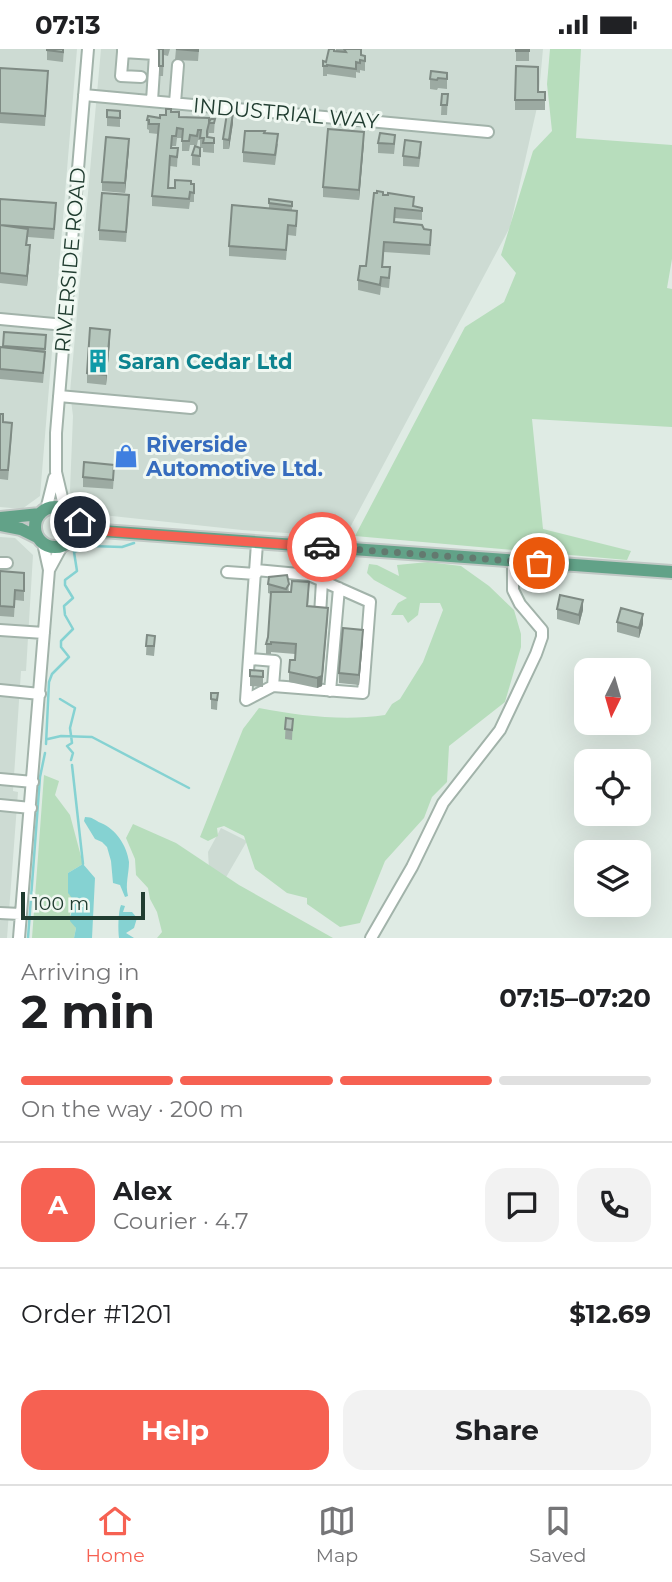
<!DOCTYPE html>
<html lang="en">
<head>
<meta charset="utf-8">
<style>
  body { margin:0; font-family:Montserrat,sans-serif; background:#f2f2f2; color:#202124; height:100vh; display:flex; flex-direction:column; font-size:26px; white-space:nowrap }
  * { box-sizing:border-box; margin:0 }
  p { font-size:23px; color:#757577 }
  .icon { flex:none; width:38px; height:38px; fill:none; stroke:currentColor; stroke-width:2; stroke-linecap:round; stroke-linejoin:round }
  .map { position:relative; height:889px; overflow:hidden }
  .panel { display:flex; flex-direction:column; background:#fff; flex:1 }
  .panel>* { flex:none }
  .needle { width:46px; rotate:185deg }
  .tools { position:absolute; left:574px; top:609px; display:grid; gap:14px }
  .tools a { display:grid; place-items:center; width:77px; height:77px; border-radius:14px; background:#fff; box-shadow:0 7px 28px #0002; font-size:35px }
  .scale { position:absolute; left:21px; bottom:18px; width:124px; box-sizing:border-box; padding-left:7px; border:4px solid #203c30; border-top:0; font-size:19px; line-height:24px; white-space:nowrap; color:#203c30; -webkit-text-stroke:5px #f0f8f2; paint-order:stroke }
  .pin { position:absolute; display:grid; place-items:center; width:60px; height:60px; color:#fff; margin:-30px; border:4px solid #fff; border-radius:50%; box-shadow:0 2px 7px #0007 }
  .courier { position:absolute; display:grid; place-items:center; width:70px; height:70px; margin:-35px; border:5px solid #f66152; border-radius:50%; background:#fff; color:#222; box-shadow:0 2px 9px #0007 }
  .headline em { font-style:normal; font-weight:700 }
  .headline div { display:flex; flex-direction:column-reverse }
  .headline { display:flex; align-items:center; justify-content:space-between; height:119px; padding:0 21px }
  h1 { font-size:46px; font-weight:700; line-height:52px }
  .bar { display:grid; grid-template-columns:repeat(4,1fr); gap:10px 7px; align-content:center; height:84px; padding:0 21px }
  .bar i { height:9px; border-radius:5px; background:#e0e0e0 }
  .bar .selected { background:#f66152 }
  .bar p { grid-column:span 4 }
  .line { display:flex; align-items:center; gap:18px; padding:0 21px; border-top:2px solid #e0e0e0 }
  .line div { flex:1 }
  .round { display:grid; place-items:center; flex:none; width:74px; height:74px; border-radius:21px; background:#f2f2f2 }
  .button { display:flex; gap:14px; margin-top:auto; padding:14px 21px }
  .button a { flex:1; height:80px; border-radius:21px; background:#f66152; color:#fff; font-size:28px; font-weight:700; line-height:80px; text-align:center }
  .button a+a { background:#f2f2f2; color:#202124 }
  .status { display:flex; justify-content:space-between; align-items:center; height:49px; padding:0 35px; background:#fff; direction:ltr }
  .status svg { height:19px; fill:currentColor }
  .tab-bar { display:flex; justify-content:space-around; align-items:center; height:98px; border-top:2px solid #e0e0e0; background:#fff; font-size:19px; color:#757577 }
  .tab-bar a { display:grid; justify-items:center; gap:4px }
  .tab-bar .selected { color:#f66152 }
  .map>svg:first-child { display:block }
  .built { fill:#cddbd3 }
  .green { fill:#b7ddbc }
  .water { fill:#85d2d2 }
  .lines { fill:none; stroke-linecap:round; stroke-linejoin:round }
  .stream { stroke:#85d2d2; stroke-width:2.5 }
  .minor-casing { stroke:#a2b3aa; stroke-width:14 }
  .major-casing { stroke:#c1c8c5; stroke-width:16 }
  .minor { stroke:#fff; stroke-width:10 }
  .major { stroke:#62a288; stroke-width:12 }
  .wall { fill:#9caaa2 }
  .shaded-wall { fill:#7f8b84 }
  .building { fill:#b5c6bc; stroke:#7f8b84; stroke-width:2 }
  .done { stroke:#63796f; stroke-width:7; stroke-dasharray:0 12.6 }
  .route { stroke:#f66152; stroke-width:9 }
  .labels { text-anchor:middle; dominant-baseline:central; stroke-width:6; stroke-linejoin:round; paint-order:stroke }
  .street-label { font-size:21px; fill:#203c30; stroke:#f0f8f2 }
  .culture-label { font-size:21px; font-weight:bold; fill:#0d838f; stroke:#f0f8f2; text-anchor:start }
  .shop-label { font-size:21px; font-weight:bold; fill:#366cbe; stroke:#f0f8f2; text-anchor:start }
</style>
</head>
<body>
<div class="status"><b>07:13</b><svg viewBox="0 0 49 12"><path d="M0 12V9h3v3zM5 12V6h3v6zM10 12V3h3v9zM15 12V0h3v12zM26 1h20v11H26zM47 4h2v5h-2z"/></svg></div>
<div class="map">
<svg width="672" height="889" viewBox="0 0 672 889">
  <rect width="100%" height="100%" fill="#dfebe4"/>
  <path class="built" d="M0 0H77L40 447 22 460 0 458Z
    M101 0H543L538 54 510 178 345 488 242 481 75 463 72 456 70 441 73 367 70 343Z
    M0 488 15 489 33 506 26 622H21L13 742 18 743 7 889H0Z
    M221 779 247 792 225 830 209 820 208 803Z"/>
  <path class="green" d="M550 0H581L576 89 672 96V210L667 239 672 240V378L532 370 543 480 631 502 627 511 355 487 465 278 504 253 516 224 501 206 533 102 552 82 547 35Z
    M428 513 461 517 489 537 514 561 521 585V598L505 653 449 697 447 733 432 748 424 769 385 812 360 874 340 878 307 855V849L287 844 255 820 244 787 224 777 217 779 218 787 208 792 200 788 243 680 259 659C300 667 345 672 385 666L392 655 400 650 423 613 443 561 440 554H420L418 566 408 574 403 566H391L398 554 407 549 374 531 367 524 369 515 377 516 399 527 397 516Z
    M44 726 59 732 55 746 70 766 83 815 68 824 74 857 70 865 76 879 74 889H32Z
    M133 775 176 794 239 836 333 889H157L162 883 157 863 150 850 148 839 136 826 135 810 126 789Z"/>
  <path class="water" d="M85 768C93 768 94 771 101 774 116 780 127 797 129 813 129 825 125 835 128 847L125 848 120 836 113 834 111 812 107 798 102 793 95 790 84 772Z
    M83 815 95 829 92 889H74L76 879 70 872C71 860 77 854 68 844V824Z
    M121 856 125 857 123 863H132L137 869 134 879 126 884 134 889H119C118 881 118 863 121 856Z"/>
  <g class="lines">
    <path class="stream" d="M60 650 75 659 70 679 72 694 67 697 73 704 71 711
      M48 690 61 687 92 688 189 739
      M46 695 49 633 52 625 69 608 61 598V592L73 580 65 566 64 557 73 549 65 536V531L77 522 74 503 90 497 122 498 134 494
      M72 716 83 815
      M28 889 40 728 45 704"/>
    <g class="minor-casing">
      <path id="minor" d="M123 0V3L155 5 152 52
        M123 3 121 27 141 28
        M84 46 488 83
        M175 54 178 16
        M0 270 65 276
        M59 347 191 359
        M46 461 54 429
        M65 461 56 423V384L88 0
        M43 494 49 521
        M0 514H7
        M227 523 256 525
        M320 566 322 532
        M0 581 44 584
        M250 610 275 612 273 637
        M0 641 40 645
        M330 642 339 539
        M246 651 273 637 363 644 370 553 309 526 256 521
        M246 651 257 494
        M0 730 33 733
        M0 756 31 759
        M0 864 20 865
        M19 889 49 521 62 497
        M371 889 412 818 443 754 500 681 536 605 542 588V581L520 555 513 541V512"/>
    </g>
    <g class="major-casing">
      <path id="major" d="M35 478a20 20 0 1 1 40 0a20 20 0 1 1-40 0Z
        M0 469 40 465
        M73 470 102 482 672 523
        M0 476 21 480 37 488"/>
    </g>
    <use href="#minor" class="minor"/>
    <use href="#major" class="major"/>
  </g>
  <path class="wall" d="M47 0H64L63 13 47 11Z
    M159 0H170L168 7 164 6 163 27H159Z
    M176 0H199L198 12 175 11Z
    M336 0H362V6L365 7V22L360 21V24L356 23V29L327 25V27H323V12L326 13 334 2H336Z
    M516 0H529V12H516Z
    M0 19 48 32 45 77 0 74Z
    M447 24V40L438 39 437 41 430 40V30Z
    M538 43H545V61H515V51Z
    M442 45H448L447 66H441Z
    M107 61 120 62V78L107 77Z
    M171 63 179 68 209 73 215 70 214 84H209L208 88 214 89V104L203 103V99H200V91H198L197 96H190L189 102H182V89H177L176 97H172V99H178L177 118 170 117 168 139H175L191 135 194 145V153H190L189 160 152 157V147L158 85 149 84V81L147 80V71L160 69Z
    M233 74 229 100H223V90Z
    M264 84 278 95 275 116 243 113V103Z
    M364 93 359 151 323 148V138Z
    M378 94 395 96 394 105 378 104Z
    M195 97 200 109V117L192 116V106Z
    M129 99 125 144 102 142V133Z
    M421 103 419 118 403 117V107Z
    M383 146 414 157 422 159V171L395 169V173L424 180 431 191 430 206 384 203 383 218 390 228 389 239 381 238 380 246 358 241V231L366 217Z
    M0 150 56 164 54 190 28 188 27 196 30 206 27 237 0 234Z
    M269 150 292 153V161L297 172 296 187 288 186 286 211 229 207V197L269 159Z
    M129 156 126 193 99 191V181Z
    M4 283 46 286 45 312 43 334 0 330V298H3Z
    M110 291 106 336 87 334V324Z
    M0 365 3 373 12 384 8 431 0 430Z
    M114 426 113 440 83 438V428Z
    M0 522 24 524V552L15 551 14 568 0 567Z
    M287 526 289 543H309L308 557 328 569 322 637 317 639 289 633V623L295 611V605L271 603V605H266V595L268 588 271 545 268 544V535Z
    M557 560 583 561 579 576 557 570Z
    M617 573 643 575 639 589 617 583Z
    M147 586 155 597 154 607 146 606Z
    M363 591 359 636 339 634V624Z
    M250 621 263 622V638L250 637Z
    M211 644H218L217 661 211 660Z
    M286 669 293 670 292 691 285 690Z"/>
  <path class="shaded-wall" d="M233 64V74L229 100V91Z
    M364 83V93L359 151V141Z
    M129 90V99L125 144V134Z
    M30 196V206L27 237V227Z
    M110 281V291L106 336V326Z
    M583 551V561L579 576V566Z
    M328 559 322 637 317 639V629Z
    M643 565V575L639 589V579Z
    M363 581V591L359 636V626Z"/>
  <path class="building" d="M47 0H63V3L47 1Z
    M159 0H163V17H159Z
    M176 0H198V2Z
    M329 0H334V2L346 3 344 0H361V6L365 7V12L360 11V14L356 13V20L327 16V17H323V12L326 13Z
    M516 0H529V2H516Z
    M516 17 538 18V43H545V51H515Z
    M0 19 48 22 45 67 0 64Z
    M431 22 447 24V30L438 29 437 31 430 30Z
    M442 45H448L447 56H441Z
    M166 60H171V63H179V68L209 69V73L211 70H215L214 74H209L207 82V88L214 89V94H203L204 89H200L201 81H198L197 87 190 86 189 92H182L183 80 177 79 176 87H172L171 99H178L177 108 170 107 168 139H175V131L191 132V135H194V144L190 143 189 150 152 147 159 75H149V71H147L148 67 160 69V66H166Z
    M107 61 120 62V69L107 68Z
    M227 64H233L229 91 223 90Z
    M328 80 364 83 359 141 323 138Z
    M245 82H265L264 84 278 85 275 106 243 103Z
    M380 84 395 86 394 95 378 94Z
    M106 88 129 90 125 134 102 133Z
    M405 91 421 93 419 109 403 107Z
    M195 97 200 99V107L192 106Z
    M377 142 383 143V146H388V144L414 148 413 157 422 159V162L395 159 394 173 422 176 424 180 431 181 430 196 384 193 382 218H390L389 229 381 228 380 236 358 231 360 217H366L374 144H377Z
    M102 144 129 146 126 183 99 181Z
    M0 150 56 154 54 180 0 176Z
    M269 150 292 153V157L269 154Z
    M232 156 297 162 296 177 288 176 286 201 229 197Z
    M0 176 28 180 26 196H30L27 227 0 224Z
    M90 279 110 281 106 326 87 324Z
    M4 283 46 286 45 300 3 297Z
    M0 298 45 303 43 324 0 320Z
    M0 365H3V373L12 374 8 421H0Z
    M84 413 114 416 113 431 83 428Z
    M0 522 24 524V542L15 541 14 558 0 557Z
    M287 526 289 535 286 540 268 535 269 528Z
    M292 532 309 533 307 557 328 559 322 627 317 629 289 623 290 611H295L296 595 271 593V595H266L268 588 271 543H291Z
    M560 546 583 551 579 566 557 560Z
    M621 559 643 565 639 579 617 573Z
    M343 579 363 581 359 626 339 624Z
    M147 586 155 587 154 597H146Z
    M250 621 263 622V628L250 627Z
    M211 644H218L217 651 211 650Z
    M286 669 293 670 292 681 285 680Z"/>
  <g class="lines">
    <path class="done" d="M322 498 539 514"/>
    <path class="route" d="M80 473 102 482 322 498"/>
  </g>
  <defs>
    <g id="building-bare" transform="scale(1.89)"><path d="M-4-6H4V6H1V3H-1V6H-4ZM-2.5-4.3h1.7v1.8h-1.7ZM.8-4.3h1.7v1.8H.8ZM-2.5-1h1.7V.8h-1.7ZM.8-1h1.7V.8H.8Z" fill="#0f9aa8" stroke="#f0f8f2" stroke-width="2.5" paint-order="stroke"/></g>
    <g id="shop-bare" transform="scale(1.89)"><path d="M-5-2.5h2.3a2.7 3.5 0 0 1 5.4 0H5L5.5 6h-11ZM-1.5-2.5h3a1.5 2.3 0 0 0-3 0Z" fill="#3f7fe0" stroke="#f0f8f2" stroke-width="2.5" paint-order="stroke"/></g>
  </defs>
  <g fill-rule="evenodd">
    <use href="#building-bare" x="98" y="312"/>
    <use href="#shop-bare" x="126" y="407"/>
  </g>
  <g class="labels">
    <g class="street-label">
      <text transform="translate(286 64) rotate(5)">INDUSTRIAL WAY</text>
      <text transform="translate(70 211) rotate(-85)">RIVERSIDE ROAD</text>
    </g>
    <g class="culture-label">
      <text x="118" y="312">Saran Cedar Ltd</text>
    </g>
    <g class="shop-label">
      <text x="146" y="395">Riverside<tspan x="146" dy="24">Automotive Ltd.</tspan></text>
    </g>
  </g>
</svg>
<div class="tools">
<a><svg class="needle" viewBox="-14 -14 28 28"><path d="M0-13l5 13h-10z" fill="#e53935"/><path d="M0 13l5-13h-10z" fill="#757577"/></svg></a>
<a><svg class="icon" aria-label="locate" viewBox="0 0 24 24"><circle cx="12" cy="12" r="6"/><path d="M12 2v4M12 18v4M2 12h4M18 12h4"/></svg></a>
<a><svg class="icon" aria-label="layers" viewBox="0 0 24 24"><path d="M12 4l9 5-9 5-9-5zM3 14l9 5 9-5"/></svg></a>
</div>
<div class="scale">100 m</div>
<div class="pin" style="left:539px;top:514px;background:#ea580c"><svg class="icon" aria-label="bag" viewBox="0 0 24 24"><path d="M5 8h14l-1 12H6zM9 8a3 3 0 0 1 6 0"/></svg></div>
<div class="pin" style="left:80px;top:473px;background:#1f2937"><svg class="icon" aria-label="home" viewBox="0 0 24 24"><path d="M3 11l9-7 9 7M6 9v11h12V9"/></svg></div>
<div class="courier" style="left:322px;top:498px"><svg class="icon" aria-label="car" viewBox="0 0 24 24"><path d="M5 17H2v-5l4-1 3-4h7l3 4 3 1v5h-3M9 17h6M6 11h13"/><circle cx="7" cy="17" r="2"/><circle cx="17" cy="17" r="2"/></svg></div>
</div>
<section class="panel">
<div class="headline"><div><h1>2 min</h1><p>Arriving in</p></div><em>07:15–07:20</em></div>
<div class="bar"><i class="selected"></i><i class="selected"></i><i class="selected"></i><i></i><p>On the way · 200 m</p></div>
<div class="line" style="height:126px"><b class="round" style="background:#f66152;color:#fff">A</b><div><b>Alex</b><p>Courier · 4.7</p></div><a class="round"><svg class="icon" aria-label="chat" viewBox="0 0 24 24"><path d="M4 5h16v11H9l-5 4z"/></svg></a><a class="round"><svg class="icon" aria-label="phone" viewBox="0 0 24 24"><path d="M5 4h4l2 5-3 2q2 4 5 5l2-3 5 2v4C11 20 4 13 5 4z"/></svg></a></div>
<div class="line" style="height:91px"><div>Order #1201</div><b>$12.69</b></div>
<div class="button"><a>Help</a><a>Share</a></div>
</section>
<nav class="tab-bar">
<a class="selected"><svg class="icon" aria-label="home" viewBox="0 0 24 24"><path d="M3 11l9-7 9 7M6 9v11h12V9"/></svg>Home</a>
<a><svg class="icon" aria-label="map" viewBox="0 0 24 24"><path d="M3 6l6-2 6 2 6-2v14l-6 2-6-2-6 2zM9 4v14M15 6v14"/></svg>Map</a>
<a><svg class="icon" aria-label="saved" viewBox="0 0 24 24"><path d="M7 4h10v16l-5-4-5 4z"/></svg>Saved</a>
</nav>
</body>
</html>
